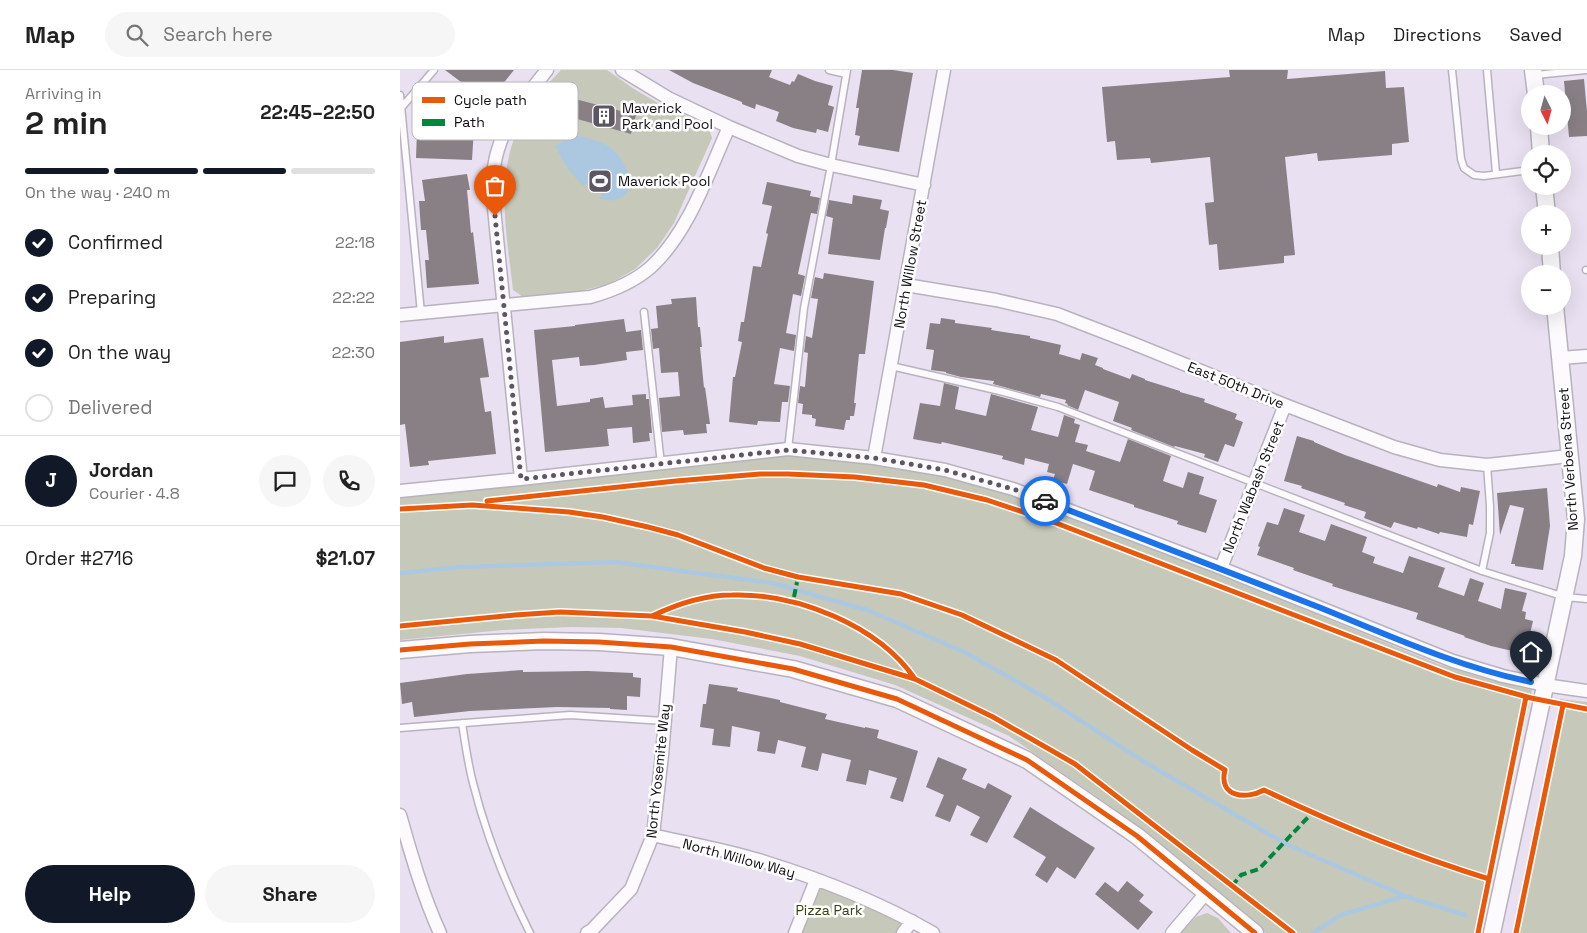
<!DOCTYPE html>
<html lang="en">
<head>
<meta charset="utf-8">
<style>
  body { margin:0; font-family:"Space Grotesk",sans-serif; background:#f6f6f6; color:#222; height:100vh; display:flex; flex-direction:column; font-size:19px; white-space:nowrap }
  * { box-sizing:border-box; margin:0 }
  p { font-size:16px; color:#767676 }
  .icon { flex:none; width:28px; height:28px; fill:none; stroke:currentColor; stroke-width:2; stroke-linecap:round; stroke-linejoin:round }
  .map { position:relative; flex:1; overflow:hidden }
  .sheet { display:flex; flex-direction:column; background:#fff; width:400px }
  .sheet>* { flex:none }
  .needle { width:32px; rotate:174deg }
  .controls { position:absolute; left:1121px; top:15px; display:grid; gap:10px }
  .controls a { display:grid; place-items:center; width:50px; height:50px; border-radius:50%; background:#fff; box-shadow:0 5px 20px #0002; font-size:25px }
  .pin { position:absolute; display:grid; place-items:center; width:42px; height:42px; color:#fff; margin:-51px -21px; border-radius:50% 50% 50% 0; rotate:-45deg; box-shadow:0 0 5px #0007 }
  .pin .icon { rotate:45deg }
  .courier { position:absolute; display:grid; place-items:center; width:50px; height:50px; margin:-25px; border:4px solid #1a73e8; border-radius:50%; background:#fff; color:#222; box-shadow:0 1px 6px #0007 }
  .overview em { font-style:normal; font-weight:700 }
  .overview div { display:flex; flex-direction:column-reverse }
  .overview { display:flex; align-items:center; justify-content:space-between; height:85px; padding:0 25px }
  h1 { font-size:32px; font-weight:700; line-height:38px }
  .bar { display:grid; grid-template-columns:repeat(4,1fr); gap:8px 5px; align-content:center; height:60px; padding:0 25px }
  .bar i { height:6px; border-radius:4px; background:#e0e0e0 }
  .bar .selected { background:#111827 }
  .bar p { grid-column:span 4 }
  .line { display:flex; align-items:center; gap:12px; padding:0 25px; border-top:1px solid #e0e0e0 }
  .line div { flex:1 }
  .round { display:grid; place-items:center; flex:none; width:52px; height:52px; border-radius:26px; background:#f6f6f6 }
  ol { padding:0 25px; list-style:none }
  li { display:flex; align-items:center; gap:15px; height:55px }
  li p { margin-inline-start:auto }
  li .icon { padding:5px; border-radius:50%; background:#111827; color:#fff; stroke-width:4 }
  li:last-child { color:#767676 }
  li i { width:28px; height:28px; border:2px solid #e0e0e0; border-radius:50% }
  .primary-button { display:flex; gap:10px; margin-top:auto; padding:10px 25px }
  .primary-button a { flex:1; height:58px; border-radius:30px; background:#111827; color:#fff; font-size:20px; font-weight:700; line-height:58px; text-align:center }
  .primary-button a+a { background:#f6f6f6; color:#222 }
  header { display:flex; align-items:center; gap:30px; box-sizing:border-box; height:70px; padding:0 25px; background:#fff; border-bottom:1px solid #e0e0e0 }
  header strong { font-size:24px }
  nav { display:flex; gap:28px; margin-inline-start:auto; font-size:18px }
  .search { width:350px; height:45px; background:#f6f6f6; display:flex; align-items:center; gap:12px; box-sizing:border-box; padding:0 18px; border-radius:28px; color:#767676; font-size:19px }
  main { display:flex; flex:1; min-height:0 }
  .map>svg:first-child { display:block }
  .green { fill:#c6c9b9 }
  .water { fill:#acc8e0 }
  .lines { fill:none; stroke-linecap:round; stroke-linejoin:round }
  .stream { stroke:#acc8e0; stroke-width:4.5 }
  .building { fill:#888085 }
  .service-casing { stroke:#b8b2be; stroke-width:9 }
  .minor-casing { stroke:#b8b2be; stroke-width:15 }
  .tertiary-casing { stroke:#b8b2be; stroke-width:19 }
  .service { stroke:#fcfafd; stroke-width:6 }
  .minor { stroke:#fcfafd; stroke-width:12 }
  .tertiary { stroke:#fcfafd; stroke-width:16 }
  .quiet { stroke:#00873e; stroke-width:4; stroke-dasharray:8 4; stroke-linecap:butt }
  .cycleway-casing { stroke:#fff; stroke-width:8 }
  .cycleway { stroke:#e8590c; stroke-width:5 }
  .done { stroke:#5b5661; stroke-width:5; stroke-dasharray:0 9 }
  .route { stroke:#1a73e8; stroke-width:6 }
  .labels { text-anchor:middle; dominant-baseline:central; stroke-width:5; stroke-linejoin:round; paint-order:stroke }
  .poi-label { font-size:14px; fill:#0f0b14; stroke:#fff; text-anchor:start }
  .street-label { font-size:14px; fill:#0f0b14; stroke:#fff }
  .park-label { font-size:14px; fill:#374211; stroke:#fff }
  .key { fill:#fff; stroke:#b7b6b8; stroke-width:1 }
  .key-label { font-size:14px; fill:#0f0b14 }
</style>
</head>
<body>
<header>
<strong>Map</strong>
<div class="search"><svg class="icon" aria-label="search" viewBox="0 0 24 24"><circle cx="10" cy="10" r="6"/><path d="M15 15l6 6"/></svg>Search here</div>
<nav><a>Map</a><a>Directions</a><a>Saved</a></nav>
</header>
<main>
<section class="sheet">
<div class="overview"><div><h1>2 min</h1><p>Arriving in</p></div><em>22:45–22:50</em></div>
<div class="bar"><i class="selected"></i><i class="selected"></i><i class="selected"></i><i></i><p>On the way · 240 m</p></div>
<ol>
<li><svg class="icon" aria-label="check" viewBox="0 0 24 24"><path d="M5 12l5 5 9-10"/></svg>Confirmed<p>22:18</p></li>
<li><svg class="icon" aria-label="check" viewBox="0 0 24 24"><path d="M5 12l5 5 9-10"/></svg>Preparing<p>22:22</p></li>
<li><svg class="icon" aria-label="check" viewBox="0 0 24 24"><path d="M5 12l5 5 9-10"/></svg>On the way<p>22:30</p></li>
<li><i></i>Delivered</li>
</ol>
<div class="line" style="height:90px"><b class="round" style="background:#111827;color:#fff">J</b><div><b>Jordan</b><p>Courier · 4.8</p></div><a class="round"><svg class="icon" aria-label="chat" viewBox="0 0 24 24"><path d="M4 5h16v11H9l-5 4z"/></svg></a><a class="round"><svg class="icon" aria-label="phone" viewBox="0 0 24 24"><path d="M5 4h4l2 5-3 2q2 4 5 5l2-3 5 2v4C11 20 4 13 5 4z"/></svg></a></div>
<div class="line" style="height:65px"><div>Order #2716</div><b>$21.07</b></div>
<div class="primary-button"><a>Help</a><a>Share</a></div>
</section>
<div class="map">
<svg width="1187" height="863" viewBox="0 0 1187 863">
  <rect width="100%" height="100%" fill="#e9e1f1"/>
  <path class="green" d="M161 0H207L234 19 258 33 308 56 312 68 274 153 257 178 235 199 209 214 180 221 123 227 113 220C106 157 92 96 129 38 137 24 150 12 161 0Z
    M392 384 470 392 535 403 597 420 785 491 1038 594 1083 608 1132 620 1080 863H866L852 852 775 788 709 735 609 666 495 615 400 586 312 569 221 558 171 557 103 560 0 570V425Z
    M1160 629 1187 632V863H1113L1145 716Z
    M416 810 512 851 503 863H395Z
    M807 843 818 848 831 863H781L796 847Z"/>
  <path class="water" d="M172 65C185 67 199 70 210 77 225 88 244 124 215 130 211 131 205 130 200 129L206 107 204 103 183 116 167 98 155 76Z"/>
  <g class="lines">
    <path class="stream" d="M0 503 61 497 215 492 372 513 470 541 566 583 644 627 746 693 886 774 1005 826 1065 845
      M913 863 941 845 1005 826"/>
  </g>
  <path class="building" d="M45 0H114L86 35 64 16 65 15Z
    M269 0H372L369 7 390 15 392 11 394 12 398 4 415 11 433 16 428 35 434 37 428 62 417 59 416 63 393 58 376 51 379 42 356 34 355 39 342 34V32L293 13Z
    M462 0H493L513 3 499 82 458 75 460 66 455 65 459 38H456Z
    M829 0H888L887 9 985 1 986 18 1004 17 1009 72 992 74V85L918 91 917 83 885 87 895 185 884 186V193L819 200 817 174 809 175 805 133 814 132 810 87 751 93 750 88 717 90 715 71 707 72 702 17 830 7Z
    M1184 9 1187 42V66L1169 67 1164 11Z
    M175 29 236 45 231 64 170 47Z
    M41 31 53 34 55 31 86 40 80 60 74 58 72 90 16 88 17 61H32Z
    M67 104 70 120H67L71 163 73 162 79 214 27 218 25 190H29L26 160H21L19 131H25L22 110Z
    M367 112 411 121 410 126 420 128 417 144 411 143 398 204 405 206 401 226 393 224 386 263 396 265 394 281 380 278 374 314 390 316 388 332H382L380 352 358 351 357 355 329 352 333 307H335L342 272 338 271 341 252H344L353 196 361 197 368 164 366 163 372 136 362 134Z
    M453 125 482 130 480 139 489 141 486 158H485L480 190 428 184 433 148 426 146 429 130 452 134Z
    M424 203 474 211 465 284H459L454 333H456L454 346H450V350H446L444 360 415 356 416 349 412 348V345L402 344 403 334 398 333 400 316 405 317 408 283 404 282 406 266 412 268 418 229 411 228 415 207 423 209Z
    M296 227 298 257H300L302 277H300L304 318 305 317 310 354H306L307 363 284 365 283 360 262 362 259 328 280 326 278 302 261 303 259 278 253 279 251 259 258 258 256 236 272 234 271 229Z
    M541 248 555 250V253L592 258 591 260 630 266V268L661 275 659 284 680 290 682 283 698 288 695 295 703 298V299L730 309 732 304 745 309V310L780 321V322L805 329 804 332 837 344 835 349 843 352 834 377 825 374 818 392 804 387 805 384 775 376 774 377 731 360 732 358 713 351 719 332 685 320 678 340 667 335 668 334 665 333 666 330 641 324 640 327 593 314 594 311 561 307 546 303V302L531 300 534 280 526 279 530 253 540 254Z
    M224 249 226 262 241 260 243 280 226 282 227 290 194 295 180 296 179 287 152 290 157 336 190 332V329L203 327 205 338 233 335 232 325 246 324V329H249L252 363H249L250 371 233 373 232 357 207 359 209 376 145 382 134 260 175 256V255Z
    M44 266V273L83 268 89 307 80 308 85 342 91 341 96 384 28 391 29 395 10 397 5 354 0 355V272Z
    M544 313 559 317 555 339 586 346 591 324 638 337 631 360 658 367 664 345 675 349 674 353 680 355 675 372 688 375 686 381 720 392 728 369 771 386 763 411 783 418 788 402 804 407 799 424 817 430 806 463 777 454 778 451 734 437V435L689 420 695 401 673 394 667 414 653 410 655 404 647 402 649 394 625 388 624 395 602 389 603 386 542 372 541 374 513 369 520 333 540 336Z
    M897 366 914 371V372L945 385 1037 417 1038 414 1060 422 1061 417 1080 421 1073 455 1069 454 1067 467 1040 462 1039 464 1018 457 1017 459 994 452 991 458 964 448 966 442 944 435 945 433 901 418 902 416 884 411Z
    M1147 418 1150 456 1143 500 1115 496V494H1111L1124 438 1110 435 1100 465 1097 423Z
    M884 438 905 445 899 462 925 471 931 454 967 467 962 482 975 487 973 493 1003 503 1009 486 1045 498 1038 517 1064 526 1070 508 1084 513 1078 531 1101 539 1105 518 1127 523 1122 541 1126 542 1125 549 1133 551 1129 568 1125 567 1121 583 1091 576 1064 567 1065 566 1016 549 1018 543 932 516 933 514 893 500 894 498 857 485 860 477 858 476 867 452 878 455Z
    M123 600V602L188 601 233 603V607L241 608 240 627 227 626V640L210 639V638L157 637 70 641 14 647 12 632 2 634 0 613 67 604Z
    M309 614 338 618 337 621 380 630V632L427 644 425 649 465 658V657L479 660 477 668 518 681 503 732 490 728 497 708 469 700 466 715 446 711 451 690 422 683 418 701 401 697 406 677 378 670 375 684 357 681 360 662 332 656 330 677 312 675 314 659 300 657 303 634H306Z
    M538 687 567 699 562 709 585 719 588 713 612 726 587 773 570 765 580 747 557 735 550 752 535 746 544 725 526 717Z
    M630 737 695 778 675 809 657 797 647 813 635 805 646 787 613 767Z
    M727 811 744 825 739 831 753 842 738 860 695 824 705 812 718 822Z"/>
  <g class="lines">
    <g class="service-casing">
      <path id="service" d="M429 0 446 4
        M1052 0 1061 89 1064 98 1074 105 1084 106 1130 100
        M1087 0 1096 103
        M1135 5 1186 0
        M0 25 21 243
        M1 38 34 0
        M1186 200H1187
        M244 242 261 394
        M491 296 600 321 658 337 1082 501 1165 527 1187 529
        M388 379 404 238 431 95 447 0
        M1082 501 1090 463V436L1087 395
        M62 653C65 673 68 694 73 713 86 765 106 815 130 863
        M0 658 170 645 264 651"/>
    </g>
    <g class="minor-casing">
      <path id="minor" d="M222 0 268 28 329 57 398 86 431 95 524 115
        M506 215 596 230 657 244 732 273 885 335 994 377 1040 390 1087 395 1169 386
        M0 245 190 227C212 221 234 212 251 197 289 162 308 103 329 57
        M1160 288 1187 286
        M474 388 544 0
        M121 409 93 128C94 117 93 107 94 97 100 57 123 30 147 0
        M0 421 121 409 388 379 474 388 545 400 613 419 821 498 1053 591 1103 606 1145 615 1187 621
        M821 498 885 335
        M0 745C11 784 23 826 40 863
        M253 765C290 774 329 780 365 792 423 810 481 833 533 863
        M187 863 192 860 231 819 253 765 262 685 271 577
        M395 863 416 810
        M503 863 512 851
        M772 863 806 823"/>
    </g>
    <g class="tertiary-casing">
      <path id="tertiary" d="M1133 0 1136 24
        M1139 56 1141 84
        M1144 116 1147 144
        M1150 176 1152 204
        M0 580 70 574 144 571 199 572 271 577 393 599 497 629 627 690 737 766 855 863
        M1092 863 1173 486 1176 449 1155 236"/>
    </g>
    <use href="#service" class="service"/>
    <use href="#minor" class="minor"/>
    <use href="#tertiary" class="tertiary"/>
    <path class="quiet" d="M394 527 397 512
      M832 816 841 805 859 799 912 743"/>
    <g class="cycleway-casing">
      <path id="cycleway" d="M87 431 276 411 360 404H388L455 407 524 415 587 430 656 453 1055 607 1131 628 1187 639
        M0 439 72 435 169 442 203 447 248 457 278 465 364 498 398 507 501 524 562 545 656 590 792 680 825 700C818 727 846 730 864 720 937 755 1012 785 1089 809
        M252 546C277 534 304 525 332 525 396 523 478 555 515 609
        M0 556 115 545 160 542 252 546 345 562 400 574 515 609 593 647 675 694 893 863
        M0 580 70 574 144 571 199 572 271 577 393 599 497 629 627 690 737 766 855 863
        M1078 863 1126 627
        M1116 863 1163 635"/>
    </g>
    <use href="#cycleway" class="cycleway"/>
  </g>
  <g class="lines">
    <path class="done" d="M95 146 121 409 388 380 474 388 545 400 613 419 645 431"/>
    <path class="route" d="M645 431C737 466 829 502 921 538 990 566 1058 597 1131 612"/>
  </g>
  <defs>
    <g id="building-square" transform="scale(1.25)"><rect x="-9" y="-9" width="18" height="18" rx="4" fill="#5b5661" stroke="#fff"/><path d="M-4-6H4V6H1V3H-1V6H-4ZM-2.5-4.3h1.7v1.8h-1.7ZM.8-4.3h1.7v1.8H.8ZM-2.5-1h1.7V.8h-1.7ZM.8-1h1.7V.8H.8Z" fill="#fff"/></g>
    <g id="stadium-square" transform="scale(1.25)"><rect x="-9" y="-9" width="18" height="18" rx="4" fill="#5b5661" stroke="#fff"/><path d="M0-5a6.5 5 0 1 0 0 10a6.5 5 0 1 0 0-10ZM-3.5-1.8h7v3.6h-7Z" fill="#fff"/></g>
  </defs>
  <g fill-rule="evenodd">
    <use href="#building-square" x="204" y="46"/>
    <use href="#stadium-square" x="200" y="111"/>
  </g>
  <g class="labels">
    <g class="poi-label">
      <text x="222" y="38">Maverick<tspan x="222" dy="16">Park and Pool</tspan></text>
      <text x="218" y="111">Maverick Pool</text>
    </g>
    <g class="street-label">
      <text transform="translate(510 194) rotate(-80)">North Willow Street</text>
      <text transform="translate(836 315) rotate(22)">East 50th Drive</text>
      <text transform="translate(1168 389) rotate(-94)">North Verbena Street</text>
      <text transform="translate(853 417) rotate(-68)">North Wabash Street</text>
      <text transform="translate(258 701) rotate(-84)">North Yosemite Way</text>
      <text transform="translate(339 788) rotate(15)">North Willow Way</text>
    </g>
    <g class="park-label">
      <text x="429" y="840">Pizza Park</text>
    </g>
  </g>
  <rect x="12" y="12" width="166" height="58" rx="8" class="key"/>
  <rect x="22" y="27" width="23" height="6" fill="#e8590c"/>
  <rect x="22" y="49" width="23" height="7" fill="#00873e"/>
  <g class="key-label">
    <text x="54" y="35">Cycle path</text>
    <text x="54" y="57">Path</text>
  </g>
</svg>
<div class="controls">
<a><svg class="needle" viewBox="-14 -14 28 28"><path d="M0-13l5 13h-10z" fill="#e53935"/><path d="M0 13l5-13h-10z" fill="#767676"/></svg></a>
<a><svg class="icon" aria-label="locate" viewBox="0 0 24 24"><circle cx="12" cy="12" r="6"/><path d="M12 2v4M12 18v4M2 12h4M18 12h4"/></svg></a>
<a>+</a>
<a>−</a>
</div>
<div class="pin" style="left:95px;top:146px;background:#ea580c"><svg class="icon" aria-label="bag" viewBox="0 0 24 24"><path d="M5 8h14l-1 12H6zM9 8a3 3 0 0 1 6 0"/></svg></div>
<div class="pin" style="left:1131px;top:612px;background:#1f2937"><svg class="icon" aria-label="home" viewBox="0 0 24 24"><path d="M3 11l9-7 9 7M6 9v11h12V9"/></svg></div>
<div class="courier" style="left:645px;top:431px"><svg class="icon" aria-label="car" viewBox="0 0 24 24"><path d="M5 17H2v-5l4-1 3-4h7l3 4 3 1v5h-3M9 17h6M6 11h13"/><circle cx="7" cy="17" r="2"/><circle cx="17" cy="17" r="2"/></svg></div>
</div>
</main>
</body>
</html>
